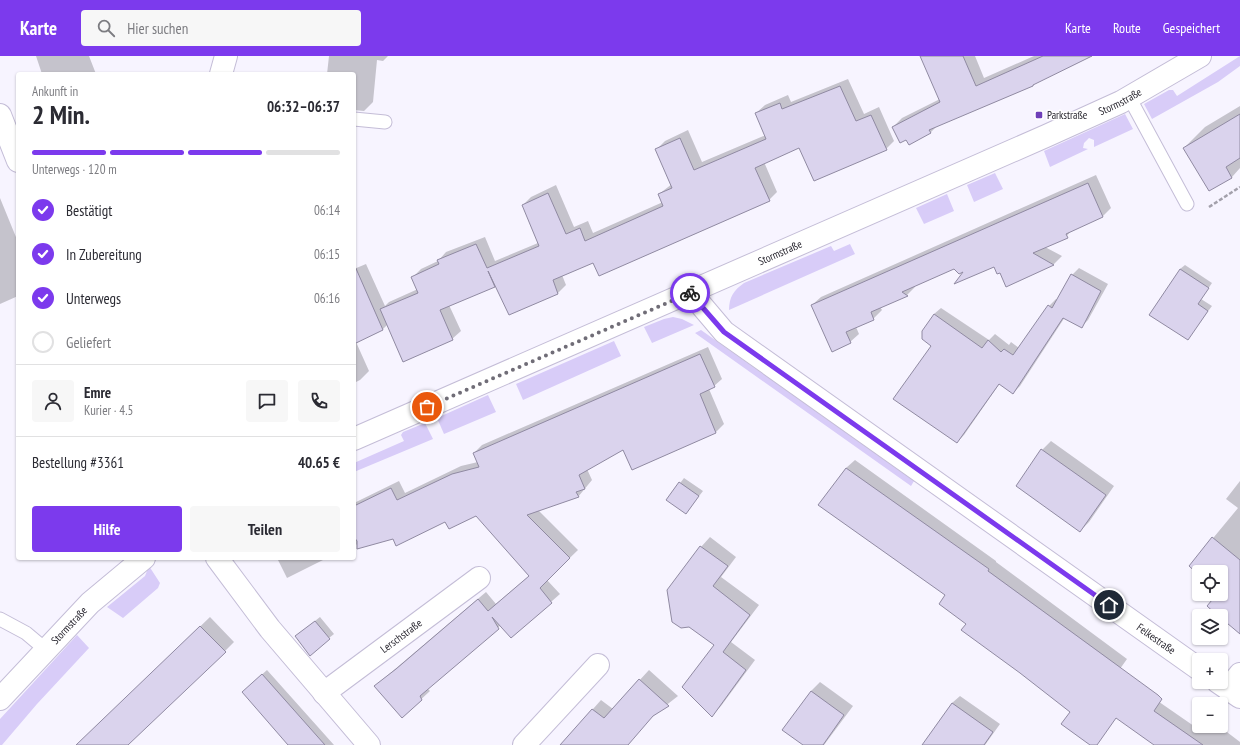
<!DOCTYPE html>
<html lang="de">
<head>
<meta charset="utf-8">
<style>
  body { margin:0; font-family:"PT Sans Narrow",sans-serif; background:#f7f7f7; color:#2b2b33; height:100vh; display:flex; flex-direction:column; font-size:15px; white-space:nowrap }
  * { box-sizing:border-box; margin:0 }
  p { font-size:13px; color:#7c7c81 }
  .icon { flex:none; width:22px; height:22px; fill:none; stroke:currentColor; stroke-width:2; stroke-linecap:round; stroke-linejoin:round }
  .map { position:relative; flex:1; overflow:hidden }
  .drawer { position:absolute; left:16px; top:16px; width:340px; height:488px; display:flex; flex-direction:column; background:#fff; border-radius:4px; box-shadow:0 1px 3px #0004 }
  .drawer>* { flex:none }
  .fabs { position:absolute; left:1192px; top:509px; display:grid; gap:8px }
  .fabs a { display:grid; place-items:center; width:36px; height:36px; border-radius:4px; background:#fff; box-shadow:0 1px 3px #0004; font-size:20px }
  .pin { position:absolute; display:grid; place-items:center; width:34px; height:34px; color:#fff; margin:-17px; border:2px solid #fff; border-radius:50%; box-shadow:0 1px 4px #0007 }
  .courier { position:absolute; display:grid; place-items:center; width:40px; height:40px; margin:-20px; border:3px solid #7c3aed; border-radius:50%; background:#fff; color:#222; box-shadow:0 1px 5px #0007 }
  .overview em { font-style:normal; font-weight:700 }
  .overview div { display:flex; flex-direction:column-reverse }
  .overview { display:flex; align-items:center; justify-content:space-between; height:68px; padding:0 16px }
  h1 { font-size:26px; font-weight:700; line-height:30px }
  .bar { display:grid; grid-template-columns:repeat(4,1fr); gap:6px 4px; align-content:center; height:48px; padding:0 16px }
  .bar i { height:5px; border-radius:3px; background:#e1e1e2 }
  .bar .active { background:#7c3aed }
  .bar p { grid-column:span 4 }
  .line { display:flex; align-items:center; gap:10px; padding:0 16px; border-top:1px solid #e1e1e2 }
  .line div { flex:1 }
  .round { display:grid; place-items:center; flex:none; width:42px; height:42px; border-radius:4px; background:#f7f7f7 }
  ol { padding:0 16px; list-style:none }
  li { display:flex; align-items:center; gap:12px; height:44px }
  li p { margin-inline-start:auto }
  li .icon { padding:4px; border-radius:50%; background:#7c3aed; color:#fff; stroke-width:4 }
  li:last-child { color:#7c7c81 }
  li i { width:22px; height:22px; border:2px solid #e1e1e2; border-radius:50% }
  .primary-button { display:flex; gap:8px; margin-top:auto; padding:8px 16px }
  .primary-button a { flex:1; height:46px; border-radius:4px; background:#7c3aed; color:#fff; font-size:16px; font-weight:700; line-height:46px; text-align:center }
  .primary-button a+a { background:#f7f7f7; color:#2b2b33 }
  header { display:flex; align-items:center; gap:24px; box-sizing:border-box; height:56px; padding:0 20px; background:#7c3aed; color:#fff }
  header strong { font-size:19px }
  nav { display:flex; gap:22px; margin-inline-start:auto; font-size:14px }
  .search { width:280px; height:36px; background:#f7f7f7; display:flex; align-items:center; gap:10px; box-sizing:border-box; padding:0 14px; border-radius:4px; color:#7c7c81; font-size:15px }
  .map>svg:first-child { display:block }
  .green { fill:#d8ccf8 }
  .shadow { fill:#0003 }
  .building { fill:#dad3ed; stroke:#908aa2 }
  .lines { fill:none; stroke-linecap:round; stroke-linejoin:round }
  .lane-casing { stroke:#c4bdd7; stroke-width:15 }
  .street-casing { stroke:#c4bdd7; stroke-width:24 }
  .secondary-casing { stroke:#c4bdd7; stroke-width:24 }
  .path { stroke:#a3a0ab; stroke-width:2.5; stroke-dasharray:4 2; stroke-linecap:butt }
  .lane { stroke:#fff; stroke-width:13 }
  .street { stroke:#fff; stroke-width:22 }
  .secondary { stroke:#fff; stroke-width:22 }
  .done { stroke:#706d77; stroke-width:4; stroke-dasharray:0 7.2 }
  .route { stroke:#7c3aed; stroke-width:5 }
  .poi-dot { fill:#6f40b8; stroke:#fff; stroke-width:1.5 }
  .labels { text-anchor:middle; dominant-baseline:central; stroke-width:3; stroke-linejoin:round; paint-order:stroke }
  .street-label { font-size:11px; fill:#27252e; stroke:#fff }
  .poi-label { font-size:11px; fill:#27252e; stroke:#fff; text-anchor:start }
</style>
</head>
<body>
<header>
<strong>Karte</strong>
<div class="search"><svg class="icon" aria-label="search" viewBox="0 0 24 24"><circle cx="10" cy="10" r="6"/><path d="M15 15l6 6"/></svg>Hier suchen</div>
<nav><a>Karte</a><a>Route</a><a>Gespeichert</a></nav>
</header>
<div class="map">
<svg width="1240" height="689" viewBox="0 0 1240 689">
  <rect width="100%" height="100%" fill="#f7f4ff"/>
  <path class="green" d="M1240 0V10L1218 26 1152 63 1144 48 1169 34H1173L1177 40Z
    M1125 58 1133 73 1094 91V84L1089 82 1084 87 1083 92 1088 93 1050 111 1044 95Z
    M995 117 1003 133 974 146 967 129Z
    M947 138 954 155 924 168 916 152Z
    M850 188 855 198 729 254C729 241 734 234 744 227L831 190 834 195Z
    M673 261 682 263 694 269 652 287 644 271 664 263Z
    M701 274 914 425 911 430 695 277Z
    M614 285 621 300 523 344 516 328Z
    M488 339 496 356 444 378 437 362Z
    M425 367 433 383 354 416V407L404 385 401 379 403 376Z
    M149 510 160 527 158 532 123 562 107 551 145 520Z
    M77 579 89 592 37 648 2 689H0V663Z"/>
  <path class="shadow" d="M36 0H89L96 18H42Z
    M329 0H388L383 5 377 4 373 46 364 55 354 54V18H327Z
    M921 0H975L984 22 1034 0H1089L1036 26 1033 30 938 69 931 76 909 88 907 83 893 71 902 62 940 43Z
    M848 23 864 58 879 51 894 85 886 93 800 91 764 106 777 136 769 144 593 205 562 219 566 229 558 237 510 258 496 229 449 249 461 275 452 283 388 268 383 273 356 286 369 315 360 324 354 327V213L366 208 385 250 389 246 418 233 413 221 421 213 438 205 446 196 485 181 495 205 538 187 523 149 531 141 556 129 574 171 588 165 593 177 663 146 659 138 672 128 657 93 665 85 688 74 702 106 766 79 756 57 765 49 788 39 791 46Z
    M1240 50V112L1232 121 1209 134 1184 92 1205 71Z
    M1096 119 1111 152 1103 160 1072 174 1064 183 1045 191 1062 200 1054 208 1006 230 1000 216 995 210 966 214 954 212 913 230 915 231 907 239 880 251 882 254 873 263 856 271 859 278 850 286 812 249 821 241Z
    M0 142 18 186V240L0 248Z
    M1185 209 1212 227 1201 243 1212 250 1187 283 1180 213Z
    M1079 212 1108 228 1088 264 1082 270 1065 261 1020 330 1013 337 1000 327 964 379 957 386 932 290 934 258 941 252 989 284 995 278 1009 289 1011 286 1019 292 1049 250 1056 243 1058 244 1072 219Z
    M708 291 722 323 714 330 709 333 724 368 716 376 633 413 624 393 587 413 592 424 578 441 538 454 578 494 547 524 560 538 511 581 501 569 427 632 430 635 402 661 375 630 486 536 496 548 529 520 477 458 445 465 394 482 354 489V447L399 425 405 437 461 410 478 406 474 397 482 389Z
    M1051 385 1114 430 1089 466 1080 475 1042 394Z
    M855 404 996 505V506L1127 603 1090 655 967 568 946 539 820 449 846 412Z
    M684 422 703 435 686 457 668 443Z
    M1240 425V571L1220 560 1219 538H1221V516H1199V518L1190 510 1238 452 1226 443Z
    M710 481 736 501 721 521 759 549 731 586 755 604 721 650 712 659 715 589 668 534 701 491Z
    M277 502H327L287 522Z
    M210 561 234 586 225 595 127 689H77Z
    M320 561 334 578 329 582 301 576Z
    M267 614 334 689H290L248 631Z
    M649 614 678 640 655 658 630 685 607 689H561L601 644 613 653Z
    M820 626 853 650 824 689H805L811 635Z
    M960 640 1000 668 985 689H923L952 647Z
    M1152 641 1204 677 1210 670H1219L1240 686V689H1156Z"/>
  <path class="building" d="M920 0H963L976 30 1043 0H1092L1033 29V30L929 74 931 77 909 89 906 84 900 87 892 71 940 46Z
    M840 30 856 65 871 59 887 94 814 125 799 92 755 112 770 145 599 220 593 207 553 224 558 238 509 259 488 215 495 231 440 254 453 284 403 306 380 253 418 237 411 221 439 208 437 204 476 188 487 212 539 190 522 149 548 137 566 178 580 172 585 185 663 150 658 138 672 132 655 93 680 82 694 114 766 83 755 57 780 47 782 53Z
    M1240 58V102L1226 111 1232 122 1209 135 1183 92Z
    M1088 127 1103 161 1066 178 1068 182 1033 197 1054 209 1006 231 1000 217 997 218 994 211 954 228 963 216 959 218 954 213 902 236 908 240 871 256 874 264 846 276 851 287 832 296 811 249Z
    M354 208 383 274 354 288Z
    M1180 213 1209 232 1198 248 1208 255 1188 284 1149 259Z
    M1071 218 1101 235 1082 272 1063 262 1013 338 999 328 957 387 893 343 931 290 922 283V275L934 258 982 292 988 284 1001 296 1004 293 1013 299 1048 249 1052 252Z
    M700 298 715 331 700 338 716 377 632 414 623 394 579 419 585 433 576 436 579 441 527 459 570 502 540 532 552 547 511 582 492 561 499 573 420 640 422 644 402 662 374 630 396 613 478 543 488 555 529 520 476 460 449 473 445 466 396 490 393 483 357 493V485L354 481V450L391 432 397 444 452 418 479 411 473 397Z
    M1041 393 1106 439 1080 476 1016 430Z
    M846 412 989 513 988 515 1158 639 1162 643 1154 655 1203 689H1154L1116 662 1097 689H1090L1061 668 1070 656 1020 617 961 574 966 568 939 548 945 539 818 449Z
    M679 426 699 440 686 458 666 444Z
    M1212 481 1240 504V578L1221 562V560H1218L1207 550 1217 538H1221V516H1199V519L1189 510Z
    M700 490 728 510 713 530 750 559 723 596 746 614 712 661 682 631 714 589 689 571 681 572 672 566 667 534Z
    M315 565 330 583 310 600 295 580Z
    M200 570 226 596 128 689H76Z
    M262 618 325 689H288L242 636Z
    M639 623 669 650 653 660 628 689H560L592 653 604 662Z
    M811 635 844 659 823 689H803L782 674Z
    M952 647 993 676 984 689H922Z"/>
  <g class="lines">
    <g class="lane-casing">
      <path id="lane" d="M1129 41 1187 148
        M354 63 385 66
        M0 563 26 577 45 593"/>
    </g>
    <g class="street-casing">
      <g id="street">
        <path d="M221 18 226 0"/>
        <path d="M0 59 18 105"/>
        <path id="s1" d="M691 237 724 276 1199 613"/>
        <path d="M217 502 270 573 369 689"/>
        <path d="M1218 626 1240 641"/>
        <path d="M1228 633 1240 618"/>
        <path id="s2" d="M324 637 479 522"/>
        <path d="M524 689 598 609"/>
      </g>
    </g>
    <g class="secondary-casing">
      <g id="secondary">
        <path id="s3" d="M354 383 1046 80 1121 46 1200 0"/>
        <path id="s4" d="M0 643 90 547 144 502"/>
      </g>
    </g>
    <path class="path" d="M1209 151 1240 131"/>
    <use href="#lane" class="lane"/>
    <use href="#street" class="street"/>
    <use href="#secondary" class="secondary"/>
  </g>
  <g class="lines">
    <path class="done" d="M427 351 690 237"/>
    <path class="route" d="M690 237 724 276 1109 549"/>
  </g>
  <rect class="poi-dot" x="1035" y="55" width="8" height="8" rx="2"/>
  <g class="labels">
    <g class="street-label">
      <text stroke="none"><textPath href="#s3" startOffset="837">Stormstraße</textPath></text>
      <text stroke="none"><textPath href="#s3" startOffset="465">Stormstraße</textPath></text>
      <text stroke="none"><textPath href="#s4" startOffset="101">Stormstraße</textPath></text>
      <text stroke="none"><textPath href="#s2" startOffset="96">Lerschstraße</textPath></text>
      <text stroke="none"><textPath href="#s1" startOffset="581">Felkestraße</textPath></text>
    </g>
    <g class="poi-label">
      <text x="1047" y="59">Parkstraße</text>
    </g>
  </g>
</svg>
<div class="fabs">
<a><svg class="icon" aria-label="locate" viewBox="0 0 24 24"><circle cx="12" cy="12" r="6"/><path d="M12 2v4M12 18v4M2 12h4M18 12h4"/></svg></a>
<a><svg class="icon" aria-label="layers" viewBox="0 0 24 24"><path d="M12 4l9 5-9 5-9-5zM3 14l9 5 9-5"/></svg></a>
<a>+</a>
<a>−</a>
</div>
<div class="pin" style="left:427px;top:351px;background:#ea580c"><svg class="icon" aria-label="bag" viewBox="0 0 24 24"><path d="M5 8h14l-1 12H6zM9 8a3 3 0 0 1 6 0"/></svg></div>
<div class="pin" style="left:1109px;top:549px;background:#1f2937"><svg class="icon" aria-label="home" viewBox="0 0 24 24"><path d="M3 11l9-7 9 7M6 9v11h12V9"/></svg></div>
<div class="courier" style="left:690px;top:237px"><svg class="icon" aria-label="bike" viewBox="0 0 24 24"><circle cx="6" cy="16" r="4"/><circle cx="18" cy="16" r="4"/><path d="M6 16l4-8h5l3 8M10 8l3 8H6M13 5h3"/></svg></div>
<section class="drawer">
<div class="overview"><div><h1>2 Min.</h1><p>Ankunft in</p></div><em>06:32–06:37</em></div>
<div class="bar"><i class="active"></i><i class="active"></i><i class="active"></i><i></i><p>Unterwegs · 120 m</p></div>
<ol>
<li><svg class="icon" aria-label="check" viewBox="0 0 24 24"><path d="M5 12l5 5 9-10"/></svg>Bestätigt<p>06:14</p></li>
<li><svg class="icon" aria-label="check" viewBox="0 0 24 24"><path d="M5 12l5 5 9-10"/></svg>In Zubereitung<p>06:15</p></li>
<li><svg class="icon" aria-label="check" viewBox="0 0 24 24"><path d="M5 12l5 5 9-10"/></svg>Unterwegs<p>06:16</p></li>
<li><i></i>Geliefert</li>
</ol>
<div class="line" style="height:72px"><a class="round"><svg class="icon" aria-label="person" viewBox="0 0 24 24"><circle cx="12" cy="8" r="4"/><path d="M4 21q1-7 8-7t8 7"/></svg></a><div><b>Emre</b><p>Kurier · 4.5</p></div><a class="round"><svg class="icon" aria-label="chat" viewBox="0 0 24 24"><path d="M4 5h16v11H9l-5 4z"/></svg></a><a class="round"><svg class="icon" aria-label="phone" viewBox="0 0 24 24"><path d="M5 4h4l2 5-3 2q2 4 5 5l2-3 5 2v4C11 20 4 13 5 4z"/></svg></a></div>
<div class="line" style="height:52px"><div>Bestellung #3361</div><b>40.65 €</b></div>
<div class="primary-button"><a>Hilfe</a><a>Teilen</a></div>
</section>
</div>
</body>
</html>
